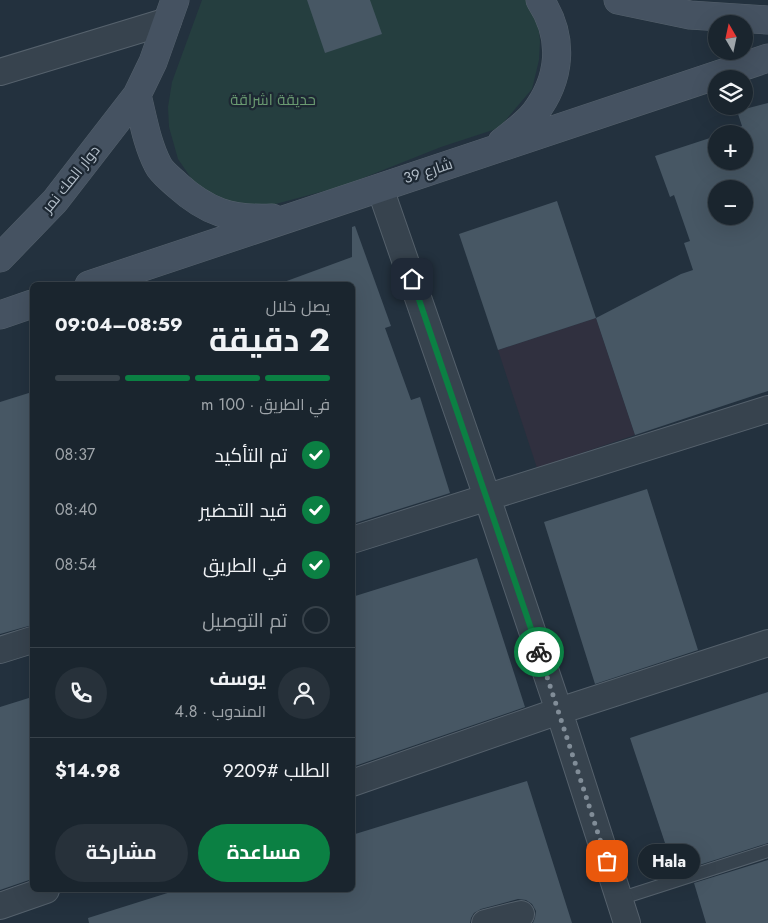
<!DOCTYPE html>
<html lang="ar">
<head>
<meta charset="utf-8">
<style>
  body { margin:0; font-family:Jost,Cairo,sans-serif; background:#27313a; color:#f1f3f6; direction:rtl; height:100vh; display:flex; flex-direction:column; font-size:19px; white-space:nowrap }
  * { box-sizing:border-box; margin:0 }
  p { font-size:16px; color:#9fa5aa }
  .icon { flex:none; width:28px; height:28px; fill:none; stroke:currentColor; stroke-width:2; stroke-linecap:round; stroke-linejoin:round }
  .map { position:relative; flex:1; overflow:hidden; direction:ltr }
  .panel { position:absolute; left:30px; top:282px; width:325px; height:610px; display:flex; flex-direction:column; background:#1a252e; border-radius:8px; box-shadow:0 5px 20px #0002,0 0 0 1px #38424a; direction:rtl }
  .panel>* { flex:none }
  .needle { width:32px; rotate:351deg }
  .controls { position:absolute; left:708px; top:15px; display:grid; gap:10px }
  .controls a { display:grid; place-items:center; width:45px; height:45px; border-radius:50%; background:#1a252e; box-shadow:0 5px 20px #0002,0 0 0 1px #38424a; font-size:25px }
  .pin { position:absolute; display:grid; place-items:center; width:42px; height:42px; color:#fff; margin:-21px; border-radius:10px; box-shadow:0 2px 8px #0006 }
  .courier { position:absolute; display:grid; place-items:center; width:50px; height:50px; margin:-25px; border:4px solid #0b8043; border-radius:50%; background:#fff; color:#222; box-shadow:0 1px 6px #0007 }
  .bubble { position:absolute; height:35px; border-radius:18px; background:#1a252e; box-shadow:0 5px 20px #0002,0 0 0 1px #38424a; font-size:16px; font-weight:700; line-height:35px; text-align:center; direction:rtl }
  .head em { font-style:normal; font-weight:700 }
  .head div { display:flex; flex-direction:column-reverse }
  .head { display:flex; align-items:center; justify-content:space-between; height:85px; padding:0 25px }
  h1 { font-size:32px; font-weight:700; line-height:38px }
  .bar { display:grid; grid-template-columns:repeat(4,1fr); gap:8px 5px; align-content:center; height:60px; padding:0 25px }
  .bar i { height:6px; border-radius:4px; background:#38424a }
  .bar .active { background:#0b8043 }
  .bar p { grid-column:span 4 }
  .line { display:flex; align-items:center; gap:12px; padding:0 25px; border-top:1px solid #38424a }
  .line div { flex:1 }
  .round { display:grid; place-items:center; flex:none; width:52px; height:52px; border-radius:26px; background:#27313a }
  ol { padding:0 25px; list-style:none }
  li { display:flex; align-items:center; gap:15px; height:55px }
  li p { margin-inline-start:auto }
  li .icon { padding:5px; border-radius:50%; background:#0b8043; color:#fff; stroke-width:4 }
  li:last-child { color:#9fa5aa }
  li i { width:28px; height:28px; border:2px solid #38424a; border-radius:50% }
  .action { display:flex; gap:10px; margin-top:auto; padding:10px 25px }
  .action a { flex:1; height:58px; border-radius:30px; background:#0b8043; color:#fff; font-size:20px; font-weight:700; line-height:58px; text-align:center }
  .action a+a { background:#27313a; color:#f1f3f6 }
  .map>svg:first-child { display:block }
  .medical { fill:#30303f }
  .green { fill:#253e3f }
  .building { fill:#475764; fill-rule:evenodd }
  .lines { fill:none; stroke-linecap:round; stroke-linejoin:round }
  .lane-casing { stroke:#55616c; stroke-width:14 }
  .street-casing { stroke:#55616c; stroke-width:28 }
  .secondary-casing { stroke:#55616c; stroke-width:29 }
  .lane { stroke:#37434e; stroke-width:12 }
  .street { stroke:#37434e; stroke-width:26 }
  .secondary { stroke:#455261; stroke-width:28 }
  .done { stroke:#818d98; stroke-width:5; stroke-dasharray:0 9 }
  .route { stroke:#0b8043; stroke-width:6 }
  .labels { text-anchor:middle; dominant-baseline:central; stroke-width:4.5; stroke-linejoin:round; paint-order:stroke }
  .park-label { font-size:15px; fill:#6a9a71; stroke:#1d2833 }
  .street-label { font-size:15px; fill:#b3bec9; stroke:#1d2833 }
</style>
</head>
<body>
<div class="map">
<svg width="768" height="923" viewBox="0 0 768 923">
  <rect width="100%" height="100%" fill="#23313e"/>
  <path class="medical" d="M596 318 635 435 537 468 498 350Z"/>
  <path class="green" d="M202 0H526L538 22 540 41 539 60 532 89 499 128 441 147 343 186 253 210 211 198 191 178 178 159 169 127 168 107 172 82Z"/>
  <path class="building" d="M307 0H370L382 34 325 53Z
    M768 103V391L635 435 596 318 681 274 693 270 684 243 690 241 674 195 670 197 655 156 716 136V161H744V134H722L742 126 737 111ZM716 189H744V216H716Z
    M557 201 596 318 498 350 459 234Z
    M355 226 391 326 385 328 411 400 420 397 450 493 352 524V285H284V282L352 257V227Z
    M32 392V625L0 634V402Z
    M647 489 698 650 595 684 544 522Z
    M477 558 525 707 352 767V597Z
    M768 692V843L690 868 687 856 671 861 630 738Z
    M32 697V879L0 890V707Z
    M527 781 572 923H533L535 918 536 911 532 904 526 900 518 899 481 909 474 913 471 918 470 923H89L88 918 177 890H352V835Z
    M768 860V923H706L694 883Z"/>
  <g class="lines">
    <g class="lane-casing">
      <path id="lane" d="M619 899 768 851"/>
    </g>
    <g class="street-casing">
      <path id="street" d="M0 72 168 21
        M380 188 487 497 559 711 627 923
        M352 540 768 409
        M0 650 32 640
        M352 783 559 711 768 643
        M0 906 46 890
        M485 923 521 914"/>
    </g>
    <g class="secondary-casing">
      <path id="secondary" d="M618 0 690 15 768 20
        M137 95C143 119 147 144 158 165 162 173 171 179 177 185 207 212 231 220 272 218
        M502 142C513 133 525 125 534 114 561 79 565 38 540 0
        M0 258 55 201 137 95 153 62 175 0
        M89 285 768 58
        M0 315 32 304"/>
    </g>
    <use href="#lane" class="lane"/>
    <use href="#street" class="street"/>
    <use href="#secondary" class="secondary"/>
  </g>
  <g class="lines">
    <path class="done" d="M539 652 607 861"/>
    <path class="route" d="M412 279 539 652"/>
  </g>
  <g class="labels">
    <g class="park-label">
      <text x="273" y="100">حديقة اشراقة</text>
    </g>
    <g class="street-label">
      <text transform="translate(428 171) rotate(-18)">شارع 39</text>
      <text transform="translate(71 179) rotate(-51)">دوار المك نمر</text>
    </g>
  </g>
</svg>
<div class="controls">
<a><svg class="needle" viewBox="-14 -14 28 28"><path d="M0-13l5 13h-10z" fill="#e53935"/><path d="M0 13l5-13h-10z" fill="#9fa5aa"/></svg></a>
<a><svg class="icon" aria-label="layers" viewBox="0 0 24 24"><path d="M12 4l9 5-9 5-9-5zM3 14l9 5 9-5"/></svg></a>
<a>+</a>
<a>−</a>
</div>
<div class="pin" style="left:607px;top:861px;background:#ea580c"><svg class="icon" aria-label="bag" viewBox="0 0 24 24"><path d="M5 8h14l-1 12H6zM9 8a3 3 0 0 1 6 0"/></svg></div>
<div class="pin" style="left:412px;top:279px;background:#1f2937"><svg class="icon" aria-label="home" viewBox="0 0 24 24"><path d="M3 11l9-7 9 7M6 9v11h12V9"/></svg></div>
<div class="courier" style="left:539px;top:652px"><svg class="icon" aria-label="bike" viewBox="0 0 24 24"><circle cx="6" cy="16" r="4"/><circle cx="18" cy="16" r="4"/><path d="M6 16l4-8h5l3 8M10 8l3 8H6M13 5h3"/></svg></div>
<div class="bubble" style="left:638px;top:844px;width:62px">Hala</div>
<section class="panel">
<div class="head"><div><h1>2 دقيقة</h1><p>يصل خلال</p></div><em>08:59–09:04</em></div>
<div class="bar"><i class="active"></i><i class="active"></i><i class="active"></i><i></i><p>في الطريق · 100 m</p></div>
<ol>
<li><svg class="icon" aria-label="check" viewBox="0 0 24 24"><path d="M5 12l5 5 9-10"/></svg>تم التأكيد<p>08:37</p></li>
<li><svg class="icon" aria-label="check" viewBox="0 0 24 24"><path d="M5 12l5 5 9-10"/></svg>قيد التحضير<p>08:40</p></li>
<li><svg class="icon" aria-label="check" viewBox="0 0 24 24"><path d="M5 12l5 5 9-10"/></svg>في الطريق<p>08:54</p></li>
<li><i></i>تم التوصيل</li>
</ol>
<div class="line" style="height:90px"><a class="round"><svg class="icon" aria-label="person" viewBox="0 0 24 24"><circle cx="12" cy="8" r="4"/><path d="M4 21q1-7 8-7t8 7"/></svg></a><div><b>يوسف</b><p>المندوب · 4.8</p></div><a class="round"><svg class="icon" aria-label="phone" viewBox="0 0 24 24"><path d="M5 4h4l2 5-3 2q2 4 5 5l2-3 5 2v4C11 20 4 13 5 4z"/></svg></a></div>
<div class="line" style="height:65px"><div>الطلب #9209</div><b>$14.98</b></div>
<div class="action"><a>مساعدة</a><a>مشاركة</a></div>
</section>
</div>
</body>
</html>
